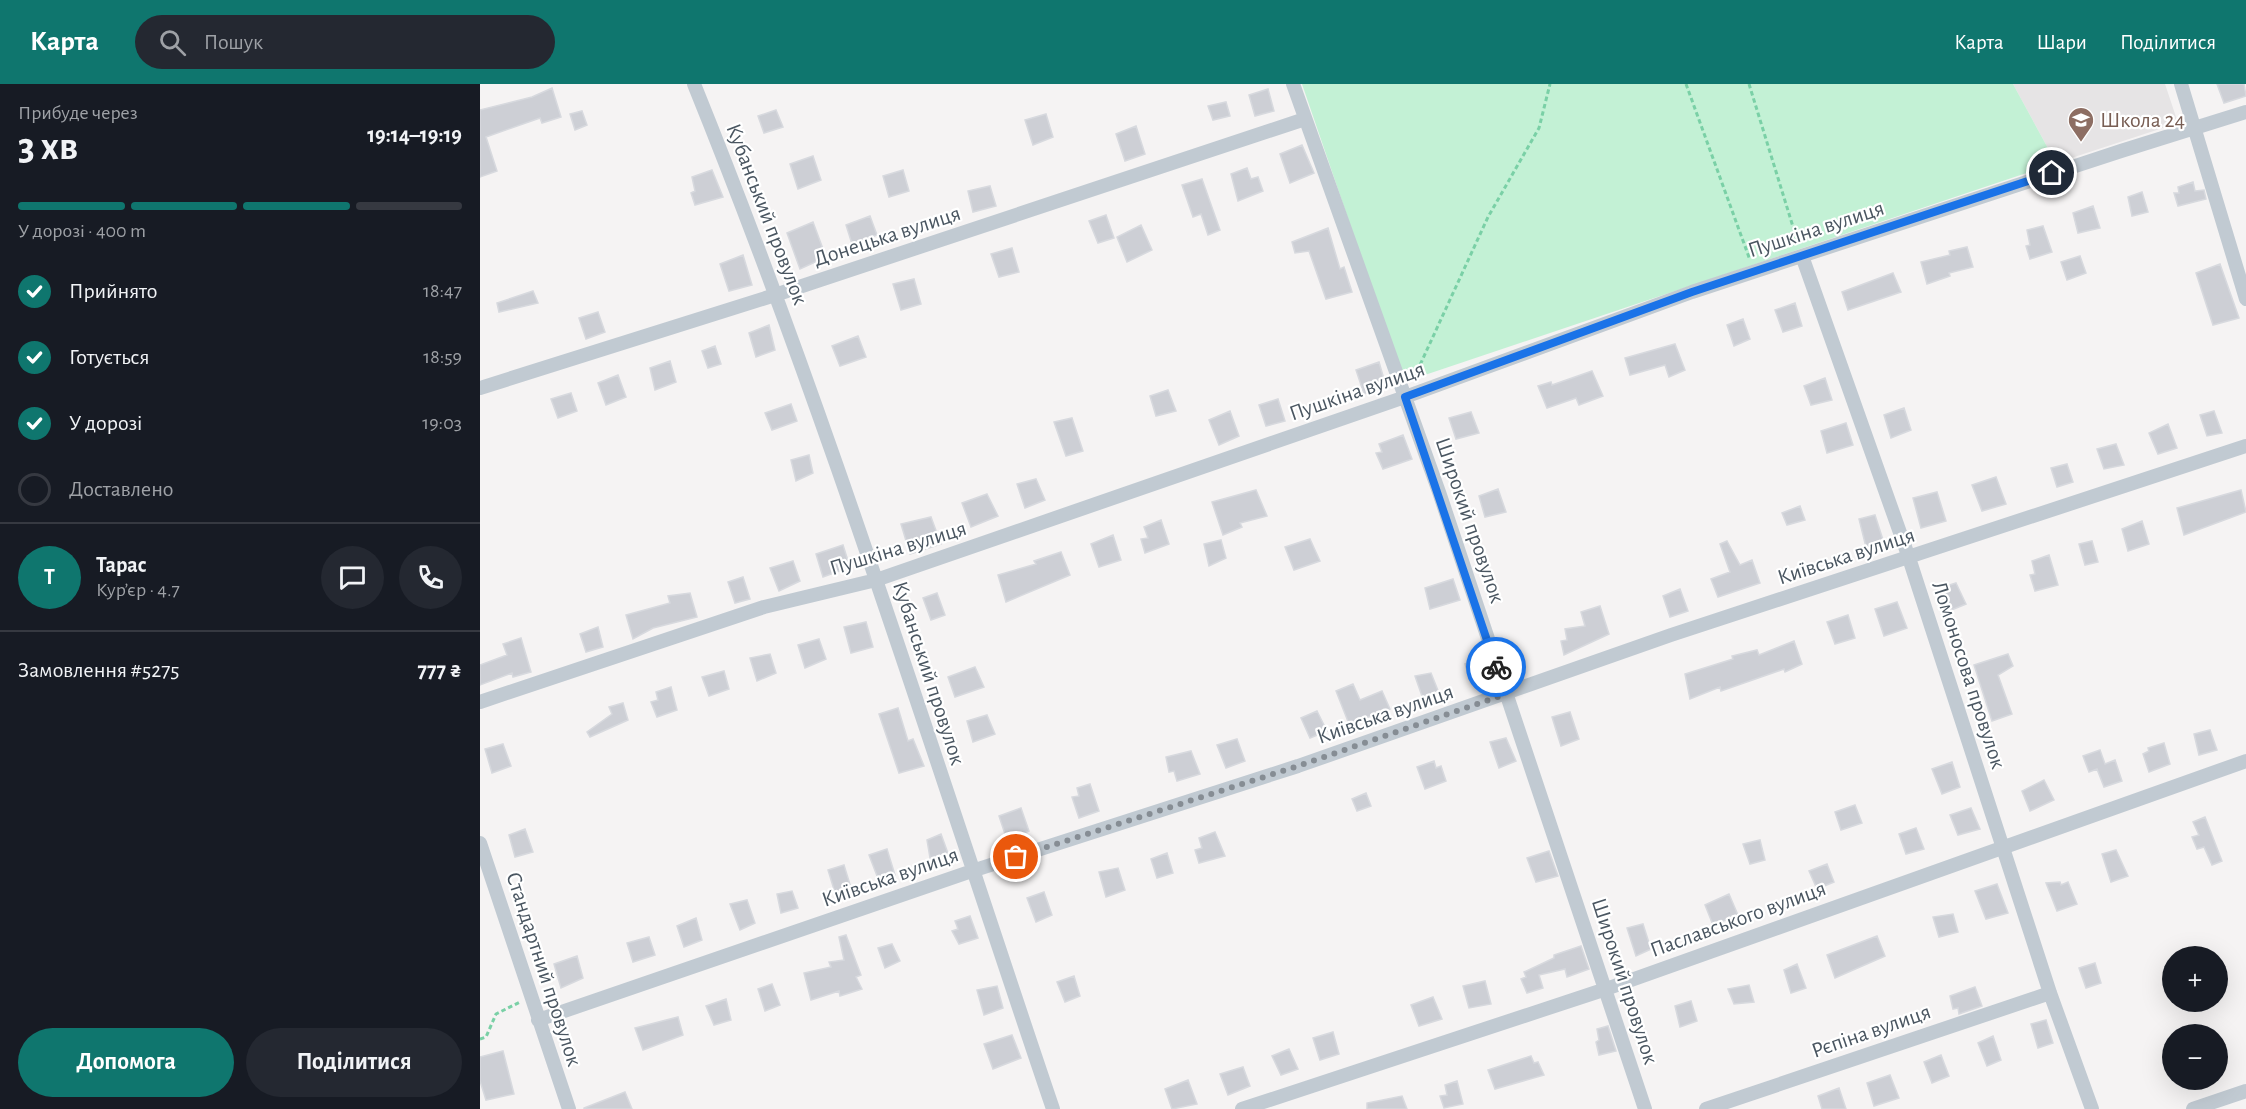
<!DOCTYPE html>
<html lang="uk">
<head>
<meta charset="utf-8">
<style>
  body { margin:0; font-family:"Alegreya Sans",sans-serif; background:#242831; color:#f1f3f6; height:100vh; display:flex; flex-direction:column; font-size:22px; white-space:nowrap }
  * { box-sizing:border-box; margin:0 }
  p { font-size:20px; color:#9ea1a6 }
  .icon { flex:none; width:33px; height:33px; fill:none; stroke:currentColor; stroke-width:2; stroke-linecap:round; stroke-linejoin:round }
  .map { position:relative; flex:1; overflow:hidden }
  .details { display:flex; flex-direction:column; background:#171b24; width:480px }
  .details>* { flex:none }
  .tools { position:absolute; left:1682px; top:862px; display:grid; gap:12px }
  .tools a { display:grid; place-items:center; width:66px; height:66px; border-radius:50%; background:#171b24; box-shadow:0 6px 24px #0002; font-size:30px }
  .pin { position:absolute; display:grid; place-items:center; width:51px; height:51px; color:#fff; margin:-26px; border:3px solid #fff; border-radius:50%; box-shadow:0 2px 6px #0007 }
  .courier { position:absolute; display:grid; place-items:center; width:60px; height:60px; margin:-30px; border:4px solid #1a73e8; border-radius:50%; background:#fff; color:#222; box-shadow:0 2px 8px #0007 }
  .head em { font-style:normal; font-weight:700 }
  .head div { display:flex; flex-direction:column-reverse }
  .head { display:flex; align-items:center; justify-content:space-between; height:102px; padding:0 18px }
  h1 { font-size:39px; font-weight:700; line-height:45px }
  .bar { display:grid; grid-template-columns:repeat(4,1fr); gap:9px 6px; align-content:center; height:72px; padding:0 18px }
  .bar i { height:8px; border-radius:4px; background:#363941 }
  .bar .selected { background:#0f766e }
  .bar p { grid-column:span 4 }
  .line { display:flex; align-items:center; gap:15px; padding:0 18px; border-top:2px solid #363941 }
  .line div { flex:1 }
  .round { display:grid; place-items:center; flex:none; width:63px; height:63px; border-radius:32px; background:#242831 }
  ol { padding:0 18px; list-style:none }
  li { display:flex; align-items:center; gap:18px; height:66px }
  li p { margin-inline-start:auto }
  li .icon { padding:6px; border-radius:50%; background:#0f766e; color:#fff; stroke-width:4 }
  li:last-child { color:#9ea1a6 }
  li i { width:33px; height:33px; border:3px solid #363941; border-radius:50% }
  .action { display:flex; gap:12px; margin-top:auto; padding:12px 18px }
  .action a { flex:1; height:69px; border-radius:36px; background:#0f766e; color:#fff; font-size:24px; font-weight:700; line-height:69px; text-align:center }
  .action a+a { background:#242831; color:#f1f3f6 }
  header { display:flex; align-items:center; gap:36px; box-sizing:border-box; height:84px; padding:0 30px; background:#0f766e; color:#fff }
  header strong { font-size:28px }
  nav { display:flex; gap:33px; margin-inline-start:auto; font-size:21px }
  .search { width:420px; height:54px; background:#242831; display:flex; align-items:center; gap:15px; box-sizing:border-box; padding:0 21px; border-radius:33px; color:#9ea1a6; font-size:22px }
  main { display:flex; flex:1; min-height:0 }
  .map>svg:first-child { display:block }
  .education { fill:#e6e4e5 }
  .green { fill:#c3f1d5 }
  .building { fill:#cdcfd5; stroke:#d7d9de; stroke-width:1.5 }
  .lines { fill:none; stroke-linecap:round; stroke-linejoin:round }
  .path { stroke:#7ad0a6; stroke-width:3; stroke-dasharray:4.5 3; stroke-linecap:butt }
  .street { stroke:#c1cad2; stroke-width:14 }
  .done { stroke:#868d94; stroke-width:6; stroke-dasharray:0 10.8 }
  .route { stroke:#1a73e8; stroke-width:8 }
  .labels { text-anchor:middle; dominant-baseline:central; stroke-width:4.5; stroke-linejoin:round; paint-order:stroke }
  .education-label { font-size:22px; fill:#785e54; stroke:#fff; text-anchor:start }
  .street-label { font-size:22px; fill:#4a5661; stroke:#fff }
</style>
</head>
<body>
<header>
<strong>Карта</strong>
<div class="search"><svg class="icon" aria-label="search" viewBox="0 0 24 24"><circle cx="10" cy="10" r="6"/><path d="M15 15l6 6"/></svg>Пошук</div>
<nav><a>Карта</a><a>Шари</a><a>Поділитися</a></nav>
</header>
<main>
<section class="details">
<div class="head"><div><h1>3 хв</h1><p>Прибуде через</p></div><em>19:14–19:19</em></div>
<div class="bar"><i class="selected"></i><i class="selected"></i><i class="selected"></i><i></i><p>У дорозі · 400 m</p></div>
<ol>
<li><svg class="icon" aria-label="check" viewBox="0 0 24 24"><path d="M5 12l5 5 9-10"/></svg>Прийнято<p>18:47</p></li>
<li><svg class="icon" aria-label="check" viewBox="0 0 24 24"><path d="M5 12l5 5 9-10"/></svg>Готується<p>18:59</p></li>
<li><svg class="icon" aria-label="check" viewBox="0 0 24 24"><path d="M5 12l5 5 9-10"/></svg>У дорозі<p>19:03</p></li>
<li><i></i>Доставлено</li>
</ol>
<div class="line" style="height:108px"><b class="round" style="background:#0f766e;color:#fff">Т</b><div><b>Тарас</b><p>Кур’єр · 4.7</p></div><a class="round"><svg class="icon" aria-label="chat" viewBox="0 0 24 24"><path d="M4 5h16v11H9l-5 4z"/></svg></a><a class="round"><svg class="icon" aria-label="phone" viewBox="0 0 24 24"><path d="M5 4h4l2 5-3 2q2 4 5 5l2-3 5 2v4C11 20 4 13 5 4z"/></svg></a></div>
<div class="line" style="height:78px"><div>Замовлення #5275</div><b>777 ₴</b></div>
<div class="action"><a>Допомога</a><a>Поділитися</a></div>
</section>
<div class="map">
<svg width="1766" height="1025" viewBox="0 0 1766 1025">
  <rect width="100%" height="100%" fill="#f5f3f3"/>
  <path class="education" d="M1533 0H1685L1698 39 1576 79Z"/>
  <path class="green" d="M822 0H1533L1576 79 924 298Z"/>
  <path class="building" d="M1737 0H1764L1766 12 1744 19Z
    M72 4 81 33 62 39 60 34 6 53 17 87 0 93V26L52 13Z
    M788 5 794 27 775 32 769 11Z
    M746 18 750 32 733 36 728 22Z
    M296 26 303 43 284 49 278 32Z
    M102 27 107 41 95 46 90 30Z
    M566 30 573 53 553 61 545 36Z
    M656 42 665 70 645 77 636 50Z
    M822 61 834 89 810 99 800 70Z
    M333 72 341 96 318 105 310 80Z
    M767 84 771 95 778 93 783 107 758 117 751 90Z
    M232 86 243 113 215 121 211 109 215 107 212 93Z
    M423 86 429 107 409 113 403 92Z
    M722 95 740 146 728 151 721 130 713 133 702 101Z
    M1713 98 1715 107 1724 106 1726 115 1698 122 1694 109H1699L1698 103Z
    M510 102 516 122 493 128 488 107Z
    M1662 108 1668 128 1652 132 1648 113Z
    M1613 122 1620 144 1598 149 1593 129Z
    M626 131 634 154 618 159 609 137Z
    M390 132 397 151 372 160 366 141Z
    M333 138 346 173 320 185 307 149Z
    M661 141 672 166 647 178 637 153Z
    M1563 142 1572 168 1550 175 1546 162 1550 161 1547 146Z
    M848 144 860 185 864 183 872 208 846 215 829 167 815 169 812 158Z
    M1487 163 1493 183 1469 189 1470 192 1447 200 1441 178 1470 171 1469 167Z
    M532 164 539 188 519 193 511 170Z
    M263 171 272 201 249 207 240 180Z
    M1600 172 1606 189 1587 196 1581 178Z
    M1740 180 1759 234 1733 241 1716 189Z
    M1413 189 1421 208 1368 226 1362 208Z
    M434 195 441 220 421 226 413 200Z
    M53 207 58 219 19 228 17 219Z
    M1315 219 1322 242 1303 248 1295 226Z
    M118 228 125 248 106 255 99 234Z
    M1263 235 1270 255 1254 262 1247 241Z
    M289 241 295 266 276 273 269 249Z
    M378 252 386 273 360 282 352 262Z
    M1195 260 1205 286 1189 293 1185 281 1150 291 1145 274Z
    M235 262 241 280 228 284 222 267Z
    M190 277 196 298 175 306 170 284Z
    M899 278 906 302 884 310 876 286Z
    M1112 287 1123 312 1099 321 1096 314 1067 324 1058 302 1071 298 1072 301Z
    M138 291 146 313 126 321 118 299Z
    M1345 294 1352 316 1331 321 1324 302Z
    M688 306 696 327 676 332 670 312Z
    M91 309 97 327 78 334 71 315Z
    M798 315 805 337 786 342 779 321Z
    M311 320 317 337 292 346 285 329Z
    M1424 324 1431 346 1411 354 1404 331Z
    M750 327 759 352 739 361 729 336Z
    M1734 327 1742 349 1727 352 1720 331Z
    M991 328 999 349 976 355 969 334Z
    M592 334 603 367 586 372 574 338Z
    M1366 339 1373 361 1347 369 1341 347Z
    M1688 340 1697 364 1678 370 1669 349Z
    M923 351 932 375 903 385 896 369 902 368 899 360Z
    M1636 360 1644 381 1624 385 1617 365Z
    M329 371 333 389 316 397 311 376Z
    M1587 380 1593 398 1577 403 1571 384Z
    M1516 393 1526 420 1502 427 1492 401Z
    M556 395 565 416 545 424 537 400Z
    M1018 405 1026 428 1005 433 999 412Z
    M776 406 787 432 760 439 762 443 743 451 732 418Z
    M1761 406 1766 428 1704 451 1697 424Z
    M1457 408 1466 437 1441 444 1433 414Z
    M507 410 518 432 491 443 482 419Z
    M1320 422 1325 436 1307 441 1302 429Z
    M1395 431 1404 459 1386 463 1379 435Z
    M451 433 461 460 430 470 421 440Z
    M681 436 689 460 665 469 661 455 668 454 664 443Z
    M1662 437 1669 460 1648 467 1642 445Z
    M633 451 641 476 619 483 611 460Z
    M830 455 840 477 814 486 805 463Z
    M741 456 746 474 729 482 724 460Z
    M1247 457 1260 481 1272 476 1280 499 1238 513 1231 495 1250 488 1240 460Z
    M1612 457 1618 478 1605 481 1599 460Z
    M363 461 370 483 343 493 336 470Z
    M581 468 590 491 526 518 518 491 556 480 554 477Z
    M1569 471 1578 501 1555 507 1550 491 1555 490 1552 477Z
    M313 477 320 497 299 507 290 484Z
    M263 493 270 515 255 519 248 498Z
    M973 495 980 516 950 525 945 504Z
    M1476 499 1486 520 1469 527 1460 504Z
    M1200 505 1208 527 1190 533 1183 512Z
    M210 509 217 533 173 544 153 555 146 531 190 519 188 512Z
    M457 509 465 531 451 536 443 514Z
    M1417 518 1427 544 1404 552 1395 525Z
    M1120 522 1129 550 1084 571 1081 557 1087 556 1085 545 1105 542 1101 528Z
    M1368 531 1375 554 1355 560 1347 538Z
    M386 538 393 563 371 569 364 543Z
    M118 543 123 563 106 568 100 550Z
    M41 554 51 588 33 593 32 589 0 601V581L27 571 23 560Z
    M339 555 346 575 325 584 318 561Z
    M1314 557 1322 580 1305 588 1304 585 1241 607 1240 603 1210 615 1205 590 1253 575 1252 572 1277 566 1279 571Z
    M290 570 296 589 277 597 270 574Z
    M1528 570 1533 582 1518 591 1532 630 1512 637 1494 581Z
    M999 574 1004 586 990 595 985 580Z
    M495 583 504 603 475 613 468 593Z
    M244 587 249 605 229 612 222 593Z
    M951 589 959 609 943 615 935 592Z
    M873 600 880 616 902 607 910 625 869 640 856 607Z
    M191 603 197 626 177 633 171 618 178 616 176 608Z
    M143 619 148 636 110 653 107 648 132 630 129 623Z
    M418 624 428 657 433 655 444 682 419 689 399 630Z
    M837 627 847 647 830 654 821 634Z
    M1090 628 1099 655 1081 662 1072 633Z
    M507 631 515 650 493 658 487 637Z
    M1730 646 1737 666 1719 671 1714 650Z
    M1026 654 1036 677 1019 684 1010 658Z
    M757 655 765 677 746 684 737 661Z
    M1684 659 1690 680 1669 688 1663 670 1669 667 1668 664Z
    M23 660 31 682 12 689 5 665Z
    M1620 666 1625 680 1635 676 1642 697 1624 703 1617 685 1609 688 1603 672Z
    M711 667 720 690 697 697 694 687 689 688 686 673Z
    M954 677 956 684 961 682 966 697 945 705 937 683Z
    M1472 678 1480 703 1462 710 1452 685Z
    M1564 696 1574 716 1550 727 1542 707Z
    M610 700 619 727 599 734 592 713 599 712 597 704Z
    M886 709 891 722 877 727 872 715Z
    M1375 721 1382 739 1361 746 1355 728Z
    M541 724 549 747 527 756 519 732Z
    M1491 724 1500 745 1478 751 1470 731Z
    M1725 733 1742 777 1732 781 1724 763 1717 765 1712 753 1719 751 1713 738Z
    M1436 744 1444 765 1426 770 1419 750Z
    M45 745 53 768 35 773 29 751Z
    M735 748 745 772 719 779 715 766 722 764 719 754Z
    M461 750 469 772 451 780 447 756Z
    M1280 756 1285 776 1270 780 1263 760Z
    M407 765 415 791 399 797 389 771Z
    M1636 766 1648 792 1631 798 1622 770Z
    M1069 767 1078 792 1056 798 1047 774Z
    M687 769 693 789 677 794 671 775Z
    M1347 780 1354 798 1337 805 1329 787Z
    M364 781 372 807 356 812 348 786Z
    M638 784 645 806 626 813 619 788Z
    M1580 798 1581 801 1588 798 1597 820 1577 827 1566 799Z
    M1517 800 1528 829 1506 835 1495 807Z
    M312 807 318 824 301 829 297 810Z
    M564 808 572 831 556 838 547 814Z
    M1249 810 1258 831 1233 841 1225 821Z
    M267 816 275 839 260 846 250 820Z
    M1473 830 1478 848 1459 853 1453 833Z
    M490 832 498 854 479 860 472 847 478 845 475 837Z
    M216 834 222 856 204 863 197 842Z
    M1163 840 1171 865 1156 872 1147 844Z
    M366 851 381 891 376 893 382 905 360 912 359 907 331 916 324 889 351 883 349 878 364 876 359 853Z
    M1397 852 1405 872 1355 894 1347 871Z
    M169 853 175 871 153 878 147 859Z
    M412 860 420 877 405 884 398 864Z
    M1101 862 1109 885 1087 893 1085 885 1059 891 1063 904 1047 909 1041 895 1046 893 1044 888 1074 874V871Z
    M97 872 103 894 81 904 74 880Z
    M1615 879 1621 899 1606 904 1599 884Z
    M1317 880 1326 904 1311 909 1304 886Z
    M594 892 600 912 585 918 577 898Z
    M1005 897 1011 920 989 924 983 902Z
    M292 900 300 921 285 927 278 905Z
    M1269 901 1274 918 1254 920 1248 905Z
    M517 902 523 924 504 931 497 906Z
    M1495 903 1502 922 1479 930 1478 924 1473 925 1470 912Z
    M953 913 962 935 939 942 931 921Z
    M246 915 251 936 234 941 226 922Z
    M1211 917 1217 937 1200 943 1195 922Z
    M198 933 203 951 163 966 155 944Z
    M1566 936 1573 959 1558 964 1551 940Z
    M1128 942 1136 967 1119 971 1116 958 1119 956 1117 945Z
    M853 948 859 970 840 976 833 954Z
    M532 951 541 974 513 985 504 960Z
    M1513 952 1521 976 1507 982 1498 959Z
    M809 965 818 985 801 991 792 972Z
    M23 967 34 1010 6 1016 0 997V973Z
    M1461 971 1469 992 1452 999 1444 978Z
    M1051 972 1054 979 1058 978 1064 991 1015 1005 1008 986Z
    M763 983 770 1002 748 1011 740 990Z
    M1410 991 1419 1014 1394 1022 1387 999Z
    M708 996 717 1020 692 1025 685 1005Z
    M977 997 983 1020 964 1024 960 1012 967 1011 965 1001Z
    M1359 1004 1366 1025H1342L1338 1012Z
    M145 1008 152 1025H104V1024Z
    M922 1012 927 1025H887V1019Z"/>
  <g class="lines">
    <path class="path" d="M1206 0 1270 176
      M1269 0 1318 159
      M934 294 1008 133 1059 44 1070 0
      M0 955 6 953 16 930 40 918"/>
    <path class="street" d="M214 0C350 336 457 683 573 1025
      M813 0 959 408 1165 1025
      M1701 0 1766 215
      M1322 172 1429 474 1570 909 1612 1025
      M0 304 295 211 825 35
      M0 618 284 523 396 496 925 313 1212 208 1641 67 1766 28
      M0 759 89 1025
      M58 936 492 787 818 682 1191 551 1766 362
      M762 1025 1126 905 1766 677
      M1226 1025 1570 909
      M1713 1025 1766 1007"/>
  </g>
  <g class="lines">
    <path class="done" d="M536 773 818 682 1026 610 1016 583"/>
    <path class="route" d="M1016 583 925 313 1212 208 1572 89"/>
  </g>
  <defs>
    <g id="school-pin" transform="scale(1.35)"><path d="M0 17L-7.5 6A9.5 9.5 0 1 1 7.5 6Z" fill="#8d6e63" stroke="#fff"/><path d="M0-5L7-2L0 1L-7-2ZM-4 1L0 2.5L4 1V4Q0 6-4 4Z" fill="#fff"/></g>
  </defs>
  <g fill-rule="evenodd">
    <use href="#school-pin" x="1601" y="36"/>
  </g>
  <g class="labels">
    <g class="education-label">
      <text x="1620" y="36">Школа 24</text>
    </g>
    <g class="street-label">
      <text transform="translate(287 130) rotate(69)">Кубанський провулок</text>
      <text transform="translate(1336 145) rotate(-18)">Пушкіна вулиця</text>
      <text transform="translate(407 152) rotate(-18)">Донецька вулиця</text>
      <text transform="translate(877 307) rotate(-19)">Пушкіна вулиця</text>
      <text transform="translate(990 436) rotate(71)">Широкий провулок</text>
      <text transform="translate(418 464) rotate(-17)">Пушкіна вулиця</text>
      <text transform="translate(1366 472) rotate(-18)">Київська вулиця</text>
      <text transform="translate(449 589) rotate(72)">Кубанський провулок</text>
      <text transform="translate(1489 591) rotate(72)">Ломоносова провулок</text>
      <text transform="translate(905 630) rotate(-19)">Київська вулиця</text>
      <text transform="translate(410 793) rotate(-19)">Київська вулиця</text>
      <text transform="translate(1258 835) rotate(-20)">Паславського вулиця</text>
      <text transform="translate(64 885) rotate(72)">Стандартний провулок</text>
      <text transform="translate(1145 897) rotate(72)">Широкий провулок</text>
      <text transform="translate(1391 947) rotate(-19)">Рєпіна вулиця</text>
    </g>
  </g>
</svg>
<div class="tools">
<a>+</a>
<a>−</a>
</div>
<div class="pin" style="left:536px;top:773px;background:#ea580c"><svg class="icon" aria-label="bag" viewBox="0 0 24 24"><path d="M5 8h14l-1 12H6zM9 8a3 3 0 0 1 6 0"/></svg></div>
<div class="pin" style="left:1572px;top:89px;background:#1f2937"><svg class="icon" aria-label="home" viewBox="0 0 24 24"><path d="M3 11l9-7 9 7M6 9v11h12V9"/></svg></div>
<div class="courier" style="left:1016px;top:583px"><svg class="icon" aria-label="bike" viewBox="0 0 24 24"><circle cx="6" cy="16" r="4"/><circle cx="18" cy="16" r="4"/><path d="M6 16l4-8h5l3 8M10 8l3 8H6M13 5h3"/></svg></div>
</div>
</main>
</body>
</html>
